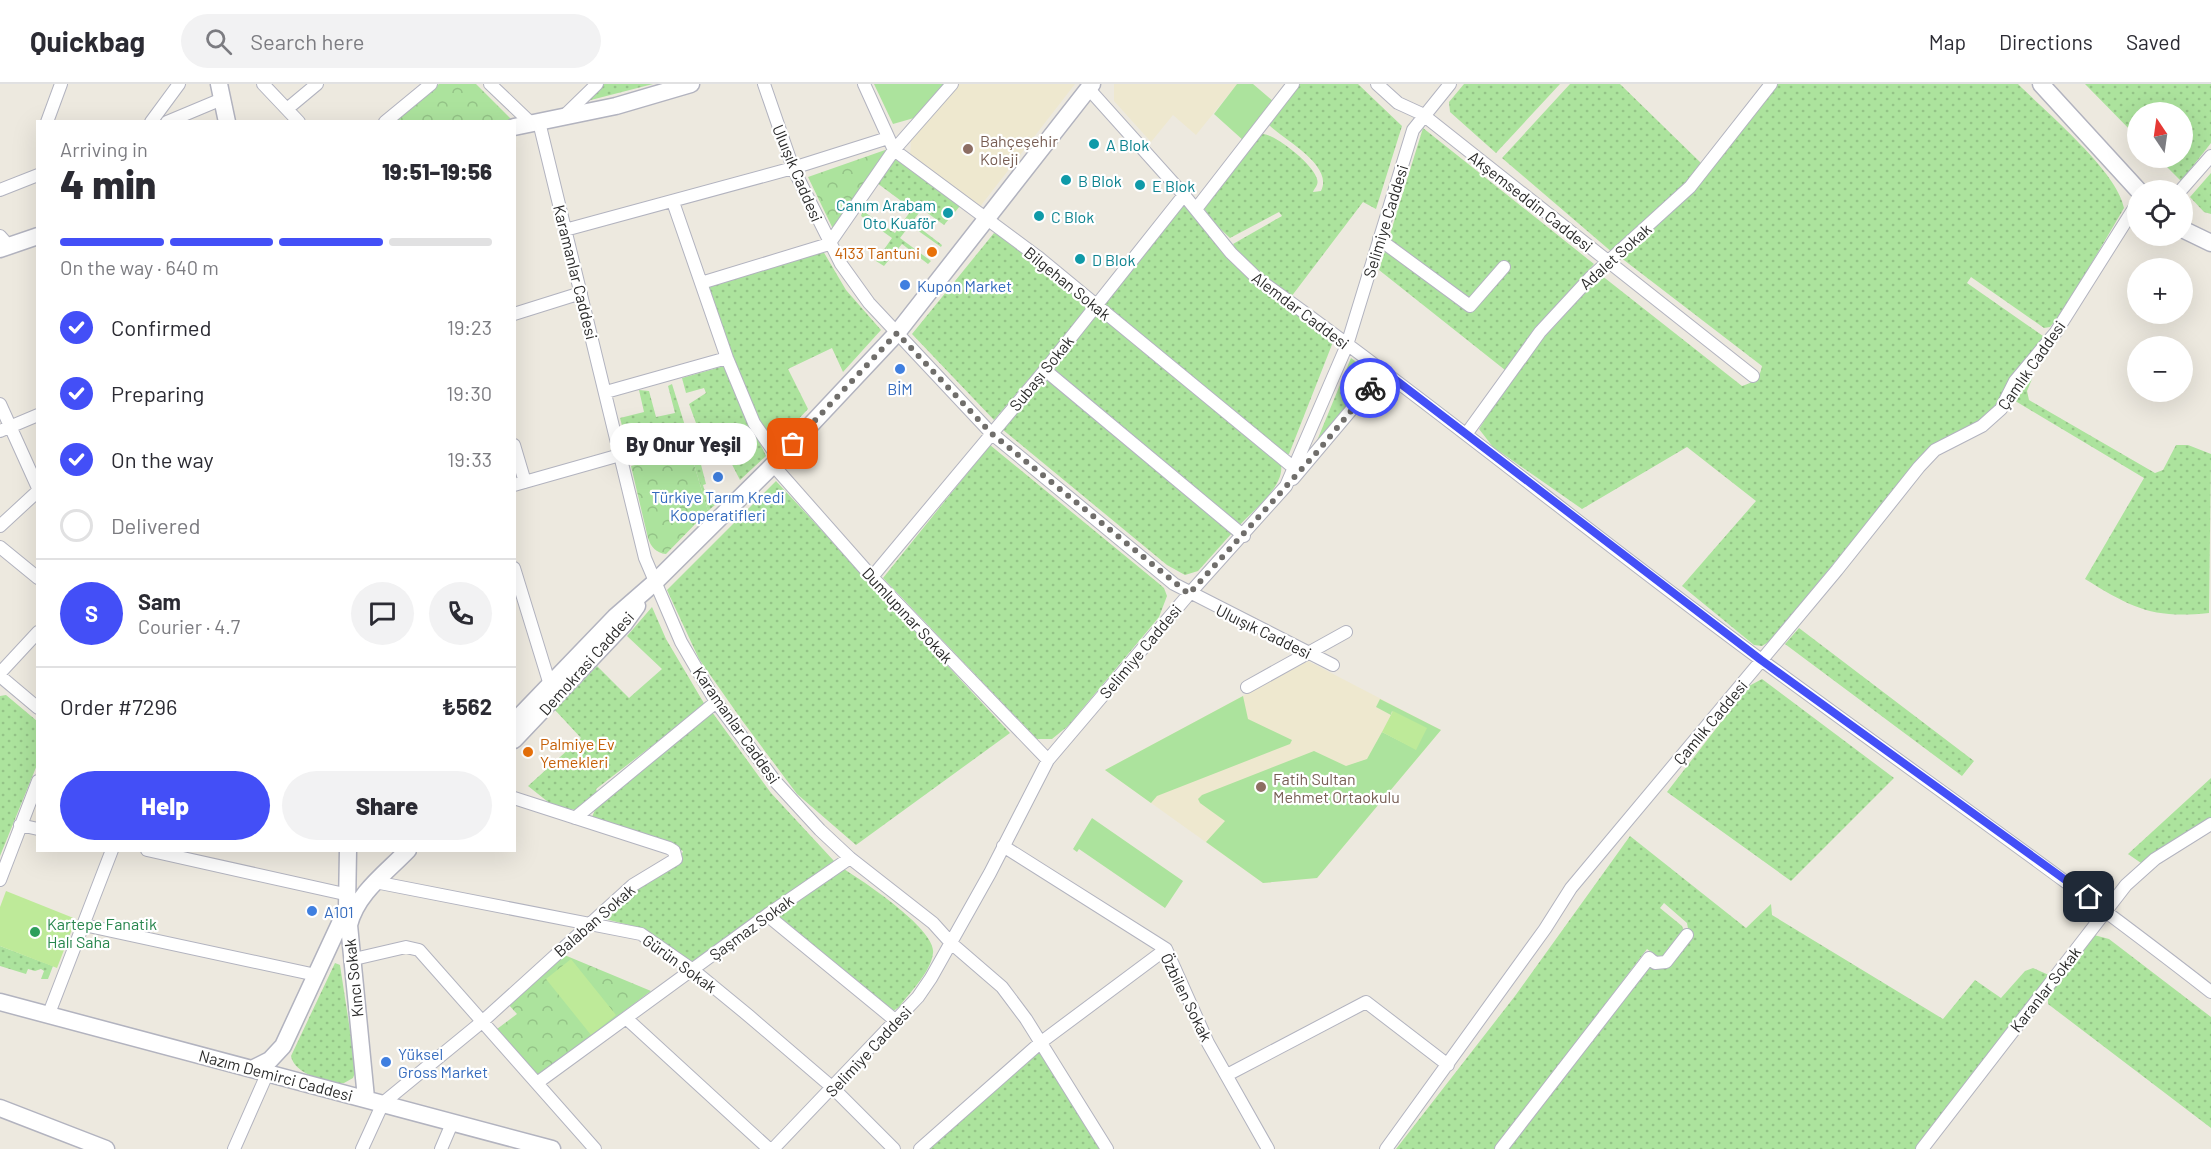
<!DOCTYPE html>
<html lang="en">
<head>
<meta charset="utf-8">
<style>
  body { margin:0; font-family:Barlow,sans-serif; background:#f2f2f3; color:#2b2b33; height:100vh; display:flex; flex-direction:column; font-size:22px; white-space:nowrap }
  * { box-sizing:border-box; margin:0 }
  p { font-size:20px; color:#7c7c81 }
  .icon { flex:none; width:33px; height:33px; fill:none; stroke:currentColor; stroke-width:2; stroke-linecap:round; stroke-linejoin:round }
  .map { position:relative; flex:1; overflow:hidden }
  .sheet { position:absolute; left:36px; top:36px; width:480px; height:732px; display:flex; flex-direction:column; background:#fff; border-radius:0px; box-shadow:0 6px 24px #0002 }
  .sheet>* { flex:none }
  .needle { width:39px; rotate:347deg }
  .tools { position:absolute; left:2127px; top:18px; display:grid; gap:12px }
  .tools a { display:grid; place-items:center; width:66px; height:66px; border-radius:50%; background:#fff; box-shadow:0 6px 24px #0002; font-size:30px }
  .pin { position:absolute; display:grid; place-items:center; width:51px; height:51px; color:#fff; margin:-26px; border-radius:12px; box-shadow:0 3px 9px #0006 }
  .courier { position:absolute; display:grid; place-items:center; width:60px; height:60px; margin:-30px; border:4px solid #434ff7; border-radius:50%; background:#fff; color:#222; box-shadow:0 2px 8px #0007 }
  .bubble { position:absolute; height:42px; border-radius:21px; background:#fff; box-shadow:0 6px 24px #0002; font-size:20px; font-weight:800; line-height:42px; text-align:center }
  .overview em { font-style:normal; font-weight:800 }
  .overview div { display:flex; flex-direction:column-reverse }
  .overview { display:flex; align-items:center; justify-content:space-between; height:102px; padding:0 24px }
  h1 { font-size:39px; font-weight:800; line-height:45px }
  .bar { display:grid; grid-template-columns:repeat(4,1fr); gap:9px 6px; align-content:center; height:72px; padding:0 24px }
  .bar i { height:8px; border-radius:4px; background:#e1e1e2 }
  .bar .current { background:#434ff7 }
  .bar p { grid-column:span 4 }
  .line { display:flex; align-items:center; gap:15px; padding:0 24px; border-top:2px solid #e1e1e2 }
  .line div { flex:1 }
  .round { display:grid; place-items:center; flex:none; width:63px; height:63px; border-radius:32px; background:#f2f2f3 }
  ol { padding:0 24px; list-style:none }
  li { display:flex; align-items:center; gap:18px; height:66px }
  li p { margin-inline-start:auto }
  li .icon { padding:6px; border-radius:50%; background:#434ff7; color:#fff; stroke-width:4 }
  li:last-child { color:#7c7c81 }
  li i { width:33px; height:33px; border:3px solid #e1e1e2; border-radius:50% }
  .primary-button { display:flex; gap:12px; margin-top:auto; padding:12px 24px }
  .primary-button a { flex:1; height:69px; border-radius:36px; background:#434ff7; color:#fff; font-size:24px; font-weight:800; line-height:69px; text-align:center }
  .primary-button a+a { background:#f2f2f3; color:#2b2b33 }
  header { display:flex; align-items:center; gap:36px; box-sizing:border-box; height:84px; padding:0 30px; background:#fff; border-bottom:2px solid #e1e1e2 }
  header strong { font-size:28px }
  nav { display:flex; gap:33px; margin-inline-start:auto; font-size:21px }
  .search { width:420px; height:54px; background:#f2f2f3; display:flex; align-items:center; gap:15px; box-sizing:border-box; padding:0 21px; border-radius:33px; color:#7c7c81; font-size:22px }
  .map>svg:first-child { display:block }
  .education { fill:#eee8cf }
  .grass { fill:url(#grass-dots) }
  .forest { fill:url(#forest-crowns) }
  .garden { fill:#ace39d }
  .pitch { fill:#beea99 }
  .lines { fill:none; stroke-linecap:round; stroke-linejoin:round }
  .street-casing { stroke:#b2b3bf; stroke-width:14 }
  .secondary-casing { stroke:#b2b3bf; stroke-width:19 }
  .street { stroke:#fff; stroke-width:12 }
  .secondary { stroke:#fff; stroke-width:16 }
  .done { stroke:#706e6b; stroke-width:6; stroke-dasharray:0 10.8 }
  .route { stroke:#434ff7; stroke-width:8 }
  .culture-dot { fill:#0f9aa8; stroke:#fff; stroke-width:2 }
  .education-dot { fill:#8d6e63; stroke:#fff; stroke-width:2 }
  .food-dot { fill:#e8710a; stroke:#fff; stroke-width:2 }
  .shop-dot { fill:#3f7fe0; stroke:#fff; stroke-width:2 }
  .leisure-dot { fill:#2e9e5b; stroke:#fff; stroke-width:2 }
  .labels { text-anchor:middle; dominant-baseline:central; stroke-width:4.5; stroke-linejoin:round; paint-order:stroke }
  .education-label { font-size:16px; fill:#785e54; stroke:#fff; text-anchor:start }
  .culture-label { font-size:16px; fill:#0d838f; stroke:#fff; text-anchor:start }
  .street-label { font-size:16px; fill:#2c2c2c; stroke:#fff }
  .food-label { font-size:16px; fill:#c56008; stroke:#fff; text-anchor:end }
  .shop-label { font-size:16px; fill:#366cbe; stroke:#fff; text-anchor:start }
  .leisure-label { font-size:16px; fill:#27864d; stroke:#fff; text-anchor:start }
</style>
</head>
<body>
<header>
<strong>Quickbag</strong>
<div class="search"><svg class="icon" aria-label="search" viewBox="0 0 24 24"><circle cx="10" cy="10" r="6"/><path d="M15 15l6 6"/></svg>Search here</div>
<nav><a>Map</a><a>Directions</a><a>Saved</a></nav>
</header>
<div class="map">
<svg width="2211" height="1065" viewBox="0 0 2211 1065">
  <defs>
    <pattern id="grass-dots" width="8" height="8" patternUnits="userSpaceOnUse" patternTransform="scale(1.5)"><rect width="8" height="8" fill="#ace39d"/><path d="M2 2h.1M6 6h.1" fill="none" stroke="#94c387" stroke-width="1.8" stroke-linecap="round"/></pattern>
    <pattern id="forest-crowns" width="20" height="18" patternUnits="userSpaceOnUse" patternTransform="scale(1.5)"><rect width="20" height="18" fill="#ace39d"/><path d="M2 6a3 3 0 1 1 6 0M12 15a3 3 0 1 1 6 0" fill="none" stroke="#94c387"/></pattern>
  </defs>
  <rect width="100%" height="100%" fill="#ede9df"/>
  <path class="education" d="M959 0H1075L979 124 910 73 911 56Z
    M1114 0H1237L1196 51 1173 31 1151 58 1114 17Z
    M1308 577 1441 646 1317 794 1263 799 1105 686Z"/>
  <path class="grass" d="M604 0H653L587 17Z
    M1299 0H1358L1402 42 1376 125 1363 118 1291 213 1238 169 1233 160 1282 132 1279 128 1230 154 1214 139 1203 123 1262 50C1275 49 1315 82 1317 95 1319 101 1315 103 1313 108L1321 107C1334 81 1284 56 1269 41Z
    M1464 0H1560L1496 69 1450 28 1449 18Z
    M1570 0H1620L1701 79 1681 108 1613 169 1502 74Z
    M1775 0H2018C2045 27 2118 88 2124 124L2063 228 2050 243 2044 244 2037 239 1971 193 1967 199 2043 252V256L1988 334 1926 367 1770 557 1762 562 1754 561 1682 502 1756 417 1687 363 1582 425 1493 363 1479 345 1520 280 1601 191 1742 302C1754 298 1760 294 1762 282L1620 173Z
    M2085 0H2211V59L2181 97 2158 74H2182V28H2138L2137 53Z
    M1423 44 1594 180 1532 248 1505 286 1379 186Z
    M894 74 960 122 944 141 922 125 912 138 942 161 941 163 910 141 900 154 931 177 928 180 902 160 884 182 876 177 892 154 861 132 863 127 895 149 912 125 877 99Z
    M2211 89V130L2204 128 2190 113Z
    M1184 119 1246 190 1333 258 1289 370 1284 372 1104 221Z
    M994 149 1011 158 1088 220 1084 230 994 336 912 250Z
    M823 167 846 206 881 246 843 288 832 264 788 285 808 325 775 360C742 315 727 256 708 203Z
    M1096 228 1281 380C1285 403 1252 427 1238 443L1055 286 1056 280Z
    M1351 274 1375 292 1314 364Z
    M724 282 766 372 740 396 723 363 698 369 706 400 703 401 708 418 715 421 708 427 690 367 674 371 671 362 661 365V356L680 350 678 341 625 353 620 334 644 328 639 306 649 307 656 333 675 329 668 302 672 300 691 361 696 360 698 364 717 360 714 347 700 350 689 320 706 309 704 304 686 309 682 294Z
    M2030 288 2032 295 2027 307 2029 316 2155 389 2163 386 2176 361H2188L2211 370 2209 529C2153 535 2132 524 2085 495L2144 394 2012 315 2015 306Z
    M1049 296 1232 449 1198 487 1185 491 1167 481 1002 345 1040 299Z
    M990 361 1157 498 1164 504 1167 512 1159 533 1068 642 1052 655H1037L883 494Z
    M776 397 1010 649 856 761 797 710 741 635 699 575 667 506Z
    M652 523 666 555 705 621 596 705 597 708 575 726 552 721 528 702 581 654 555 626 597 582 629 614 662 585 627 552Z
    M1799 544 1974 677 1962 692 1785 560Z
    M1762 595 1894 694 1791 797 1667 708 1749 602Z
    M6 611 37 637V681L0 772V612Z
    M712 628 771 709 834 777 692 878 645 845 601 834 646 796 679 777 683 767 592 733 597 721Z
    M2211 694V736L2141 779 2128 770Z
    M1630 752 1746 844 1771 820 1772 831 1943 935 1975 896 2001 914 2025 887 2033 884 2051 892 1915 1065H1509L1649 883C1671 889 1679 872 1690 855L1687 839 1664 819 1660 824 1682 842 1684 848 1662 876 1647 865 1495 1065H1396L1515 912Z
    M842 784C862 796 937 846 933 869 931 888 910 908 899 923L892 928 777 831Z
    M2094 851 2109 855 2211 933V1044L2048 920V911Z
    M0 862 53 882 48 895H41L44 887 41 885 35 887 28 885 26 890 0 882Z
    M335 879 340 881 356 986 353 994 344 999C327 999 294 990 291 972Z
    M1038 965 1100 1065H926Z"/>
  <path class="forest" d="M439 0H476L512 36 392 38Z
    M888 65 833 145 808 93Z
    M690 367 708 427 666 470C656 469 651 463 648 454L631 382Z
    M562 870 651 907 535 994 497 945 517 930 507 919Z"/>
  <path class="garden" d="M874 0H944L914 34 893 40Z
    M1237 0H1253L1274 18 1244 57 1214 30Z
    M1243 612 1248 635 1292 656 1290 660 1157 712 1151 719 1105 686Z
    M1380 615 1441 646 1317 794 1263 799 1206 758 1225 737 1200 719 1198 715 1202 711 1314 667 1346 682 1367 675 1382 648 1416 665 1392 627 1391 631 1376 623Z
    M1092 734 1183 797 1165 824 1079 765 1077 768 1073 765Z"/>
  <path class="pitch" d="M1393 627 1427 644 1416 666 1382 648Z
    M6 807 76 835 57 884 0 862V823Z
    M571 875 616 931 591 951 546 895Z"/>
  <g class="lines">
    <g class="street-casing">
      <path id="street" d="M263 0 299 38
        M490 0 531 39
        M764 0 793 84 841 180 869 219 991 349 1174 500 1333 581
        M864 0 894 66 1038 173 1294 384
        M1377 0 1398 19 1422 30 1753 292
        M1088 4 1184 111 1231 169 1258 195C1430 318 1593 452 1764 578 1913 688 2065 794 2211 908
        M287 25 317 0
        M564 32 597 0
        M47 38 61 0
        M151 38 179 0
        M167 38 222 15
        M385 38 431 0
        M539 38 645 474 681 558 716 618 775 697 820 746 850 774 933 839 951 859 1002 903 1026 935 1107 1065
        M0 106 38 91
        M2181 106 2211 72
        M673 118 727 274 754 339 779 375
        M1196 125 1293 0
        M565 146 793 84 888 54
        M0 152 8 161
        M1379 155 1470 222 1504 183
        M701 199 829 160 894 66 952 0
        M514 230 581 209
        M1045 286 1244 452
        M606 308 727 274
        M0 320 38 404
        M0 347 38 331
        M1467 349 1540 248 1590 194 1690 103 1771 0
        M514 361 525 398
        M773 381 872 493 1048 676
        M1293 395 1384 287
        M514 401 620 371
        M0 442 38 407
        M0 463 38 494
        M514 484 550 601
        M872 493 1045 286 1184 111
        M0 589 38 548
        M0 592 38 624
        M1247 603 1346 548
        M575 734 716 618
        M20 741 38 745
        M1003 762 1166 865 1208 959 1268 1065
        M147 766 349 811
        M0 796 38 697
        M375 798 641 850 693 886 749 932 833 1004 894 1065
        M767 831 896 937
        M84 841 316 891
        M350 876 406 863 419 866 595 1065
        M48 932 112 766
        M626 934 769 1065
        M1227 991 1366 918 1448 981
        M537 999 767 831 850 774
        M234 1065 268 988
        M362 1065 383 1019 483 937 633 801 676 775 674 767 669 764 514 714
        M441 1065 453 1037
        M773 1065 918 913 931 894 990 789 1048 676 1189 510 1286 402 1347 261 1413 46 1450 0
        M920 1065 1040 959 1166 865
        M1386 1065 1545 845 1571 804 1837 486 1919 383 1935 366 1982 342 2001 325 2015 297 2056 248 2138 118
        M1501 1065 1649 874 1655 879 1666 878 1687 851
        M1922 1065 2126 801 2155 775 2211 740"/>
    </g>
    <g class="secondary-casing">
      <path id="secondary" d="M219 0 227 38
        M2041 0 2138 106
        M514 43 616 22 691 0
        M2182 145 2211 159
        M0 165 38 152
        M514 638 615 533 654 499 773 381 897 249 1092 0
        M514 656 624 540 637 522
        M0 918 552 1065
        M254 984 270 976 283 962 347 824 348 766
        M366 1014 349 841C357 809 386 789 408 766
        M0 1024 106 1065"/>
    </g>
    <use href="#street" class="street"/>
    <use href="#secondary" class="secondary"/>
  </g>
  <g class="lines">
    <path class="done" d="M793 360 897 249 991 349 1189 510 1318 367 1370 304"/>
    <path class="route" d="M1370 304 1384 287 1761 576 2089 813"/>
  </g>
  <g class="culture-dot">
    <circle cx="1094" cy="60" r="6"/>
    <circle cx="1066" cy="96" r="6"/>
    <circle cx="1140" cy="101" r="6"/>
    <circle cx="948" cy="129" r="6"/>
    <circle cx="1039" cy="132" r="6"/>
    <circle cx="1080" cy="175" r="6"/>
  </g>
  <g class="education-dot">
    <circle cx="968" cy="65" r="6"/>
    <circle cx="1261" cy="703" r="6"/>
  </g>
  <g class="food-dot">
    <circle cx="932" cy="168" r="6"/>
    <circle cx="528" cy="668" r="6"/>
  </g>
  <g class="shop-dot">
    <circle cx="905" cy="201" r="6"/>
    <circle cx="900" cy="285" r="6"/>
    <circle cx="718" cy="393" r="6"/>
    <circle cx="312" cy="827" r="6"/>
    <circle cx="386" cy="978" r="6"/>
  </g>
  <circle class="leisure-dot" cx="35" cy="848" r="6"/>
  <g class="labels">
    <g class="education-label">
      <text x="980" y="56">Bahçeşehir<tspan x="980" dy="18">Koleji</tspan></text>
      <text x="1273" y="694">Fatih Sultan<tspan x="1273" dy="18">Mehmet Ortaokulu</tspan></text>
    </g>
    <g class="culture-label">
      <text x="1106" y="60">A Blok</text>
      <text x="1078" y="96">B Blok</text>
      <text x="1152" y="101">E Blok</text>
      <text x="936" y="120" text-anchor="end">Canım Arabam<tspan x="936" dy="18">Oto Kuaför</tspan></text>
      <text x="1051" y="132">C Blok</text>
      <text x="1092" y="175">D Blok</text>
    </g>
    <g class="street-label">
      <text transform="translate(798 89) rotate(67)">Uluışık Caddesi</text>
      <text transform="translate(1531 117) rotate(38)">Akşemseddin Caddesi</text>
      <text transform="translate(1385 137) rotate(-73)">Selimiye Caddesi</text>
      <text transform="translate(1615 172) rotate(-42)">Adalet Sokak</text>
      <text transform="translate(576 188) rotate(76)">Karamanlar Caddesi</text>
      <text transform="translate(1068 199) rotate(39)">Bilgehan Sokak</text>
      <text transform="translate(1301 226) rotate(37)">Alemdar Caddesi</text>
      <text transform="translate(2031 281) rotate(-55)">Çamlık Caddesi</text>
      <text transform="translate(1041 289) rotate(-51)">Subaşı Sokak</text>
      <text transform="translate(908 531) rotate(47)">Dumlupınar Sokak</text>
      <text transform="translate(1264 547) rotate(26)">Uluışık Caddesi</text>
      <text transform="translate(1140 567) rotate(-50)">Selimiye Caddesi</text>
      <text transform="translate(586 579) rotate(-48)">Demokrasi Caddesi</text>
      <text transform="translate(1710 638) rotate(-50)">Çamlık Caddesi</text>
      <text transform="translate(737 641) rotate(55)">Karamanlar Caddesi</text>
      <text transform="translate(594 836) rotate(-41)">Balaban Sokak</text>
      <text transform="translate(751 843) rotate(-36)">Şaşmaz Sokak</text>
      <text transform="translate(680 879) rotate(36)">Gürün Sokak</text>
      <text transform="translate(353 894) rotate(-96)">Kıncı Sokak</text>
      <text transform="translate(2045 905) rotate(-52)">Karanlar Sokak</text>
      <text transform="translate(1187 913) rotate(64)">Özbilen Sokak</text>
      <text transform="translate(868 967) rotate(-47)">Selimiye Caddesi</text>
      <text transform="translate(276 991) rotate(15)">Nazım Demirci Caddesi</text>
    </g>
    <g class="food-label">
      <text x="920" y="168">4133 Tantuni</text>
      <text x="540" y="659" text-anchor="start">Palmiye Ev<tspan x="540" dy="18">Yemekleri</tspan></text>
    </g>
    <g class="shop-label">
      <text x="917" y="201">Kupon Market</text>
      <text x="900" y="304" text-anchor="middle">BİM</text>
      <text x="718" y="412" text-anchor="middle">Türkiye Tarım Kredi<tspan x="718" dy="18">Kooperatifleri</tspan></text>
      <text x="324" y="827">A101</text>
      <text x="398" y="969">Yüksel<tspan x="398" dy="18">Gross Market</tspan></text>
    </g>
    <g class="leisure-label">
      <text x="47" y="839">Kartepe Fanatik<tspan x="47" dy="18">Halı Saha</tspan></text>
    </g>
  </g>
</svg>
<div class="tools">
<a><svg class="needle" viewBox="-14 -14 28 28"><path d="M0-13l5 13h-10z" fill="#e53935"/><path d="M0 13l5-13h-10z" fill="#7c7c81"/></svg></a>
<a><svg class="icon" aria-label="locate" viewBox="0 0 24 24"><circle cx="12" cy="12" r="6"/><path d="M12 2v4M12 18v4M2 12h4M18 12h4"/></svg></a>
<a>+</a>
<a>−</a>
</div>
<div class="pin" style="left:793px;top:360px;background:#ea580c"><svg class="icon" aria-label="bag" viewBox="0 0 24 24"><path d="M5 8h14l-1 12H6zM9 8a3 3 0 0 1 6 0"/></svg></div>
<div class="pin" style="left:2089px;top:813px;background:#1f2937"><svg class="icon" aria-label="home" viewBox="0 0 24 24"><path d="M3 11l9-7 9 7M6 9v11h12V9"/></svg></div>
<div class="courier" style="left:1370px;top:304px"><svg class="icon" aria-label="bike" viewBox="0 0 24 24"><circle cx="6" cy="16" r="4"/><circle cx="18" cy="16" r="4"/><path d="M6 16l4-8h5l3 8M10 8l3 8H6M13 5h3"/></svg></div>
<div class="bubble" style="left:610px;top:339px;width:147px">By Onur Yeşil</div>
<section class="sheet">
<div class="overview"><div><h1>4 min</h1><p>Arriving in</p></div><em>19:51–19:56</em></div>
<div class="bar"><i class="current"></i><i class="current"></i><i class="current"></i><i></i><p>On the way · 640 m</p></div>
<ol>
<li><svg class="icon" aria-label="check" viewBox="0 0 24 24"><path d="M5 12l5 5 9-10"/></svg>Confirmed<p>19:23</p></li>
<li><svg class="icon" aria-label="check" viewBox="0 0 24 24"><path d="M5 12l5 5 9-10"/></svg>Preparing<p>19:30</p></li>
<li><svg class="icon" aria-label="check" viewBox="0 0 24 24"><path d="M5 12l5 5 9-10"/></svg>On the way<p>19:33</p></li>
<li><i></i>Delivered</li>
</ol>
<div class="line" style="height:108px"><b class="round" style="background:#434ff7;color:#fff">S</b><div><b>Sam</b><p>Courier · 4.7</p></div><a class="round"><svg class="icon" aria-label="chat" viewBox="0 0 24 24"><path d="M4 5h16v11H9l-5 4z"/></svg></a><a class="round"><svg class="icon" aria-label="phone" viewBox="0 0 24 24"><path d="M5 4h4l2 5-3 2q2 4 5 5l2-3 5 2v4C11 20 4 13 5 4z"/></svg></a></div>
<div class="line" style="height:78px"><div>Order #7296</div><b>₺562</b></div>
<div class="primary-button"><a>Help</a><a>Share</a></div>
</section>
</div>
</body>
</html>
